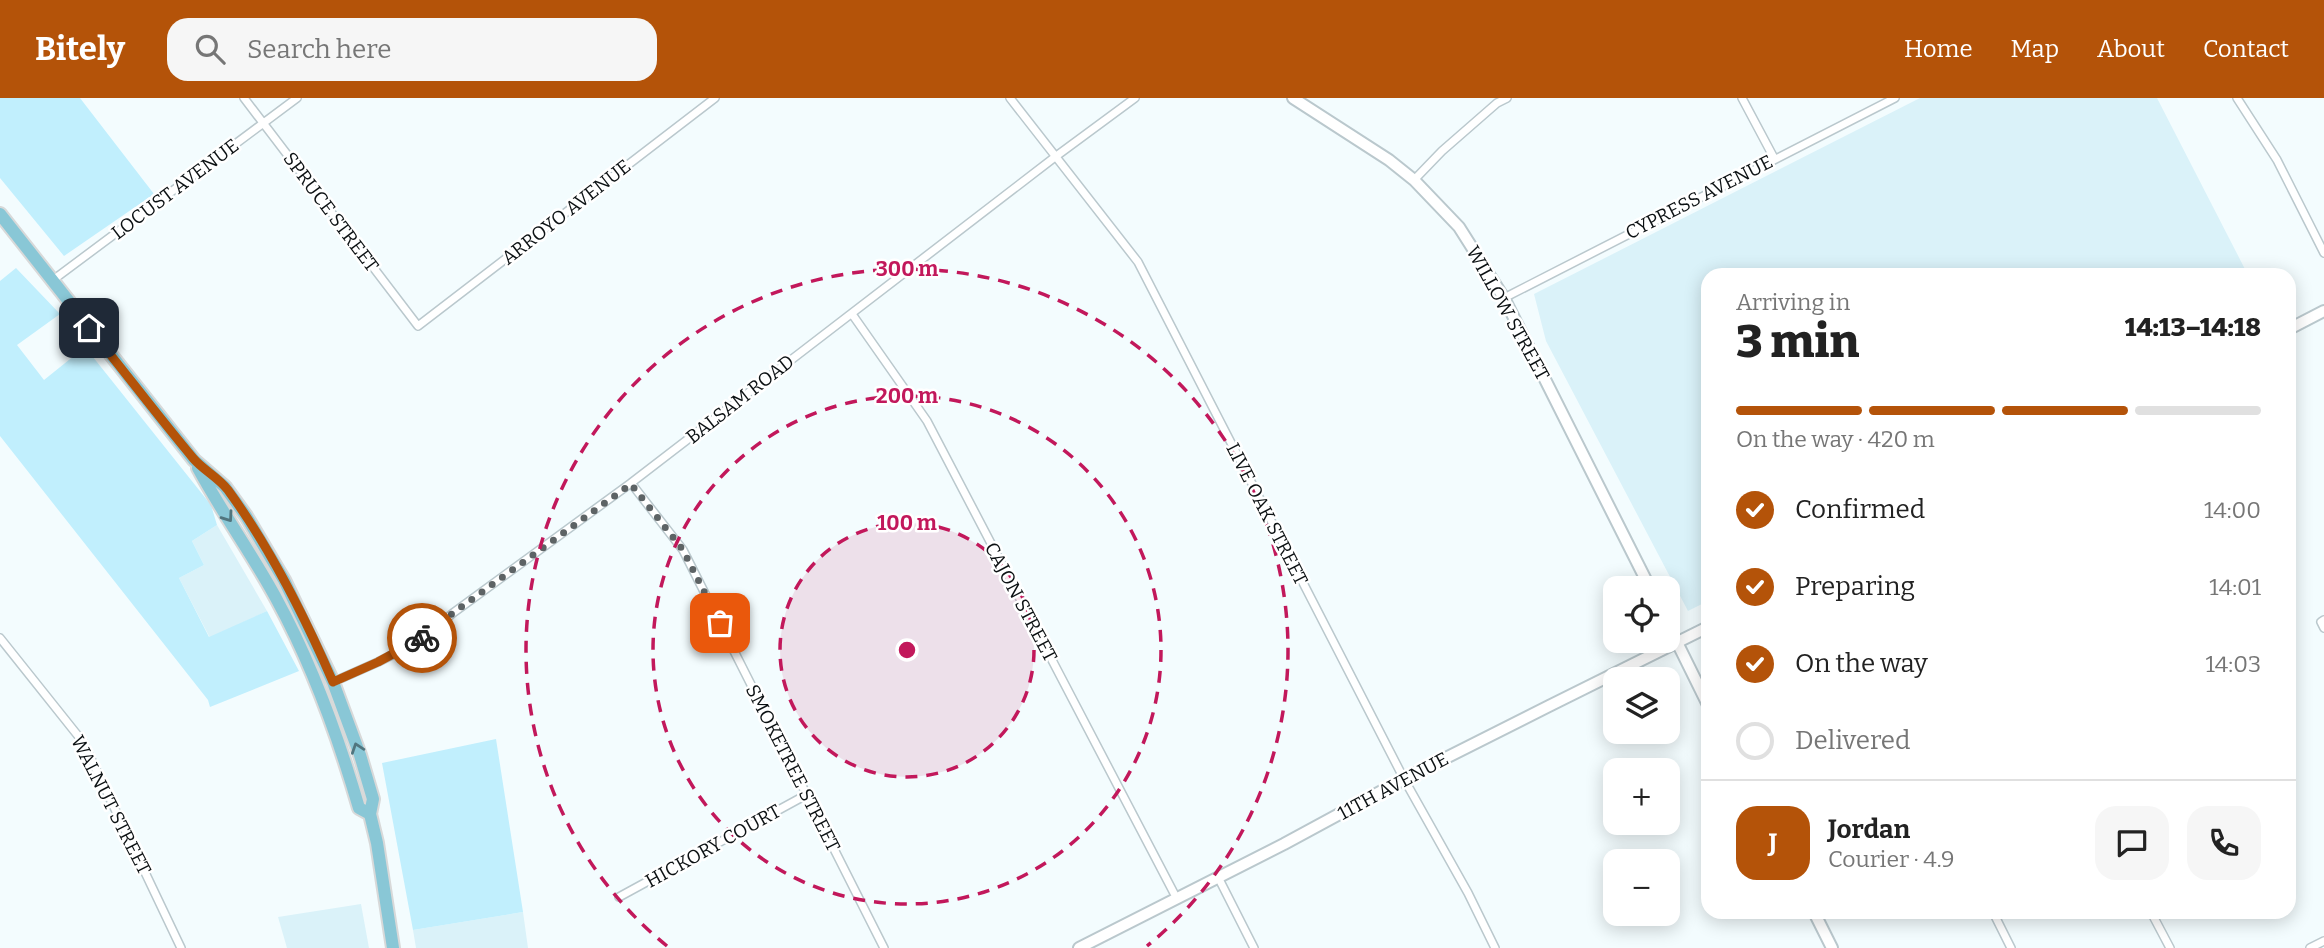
<!DOCTYPE html>
<html lang="en">
<head>
<meta charset="utf-8">
<style>
  body { margin:0; font-family:Bitter,serif; background:#f6f6f6; color:#222; height:100vh; display:flex; flex-direction:column; font-size:26px; white-space:nowrap }
  * { box-sizing:border-box; margin:0 }
  p { font-size:23px; color:#767676 }
  .icon { flex:none; width:38px; height:38px; fill:none; stroke:currentColor; stroke-width:2; stroke-linecap:round; stroke-linejoin:round }
  .map { position:relative; flex:1; overflow:hidden }
  .side { position:absolute; left:1701px; top:170px; width:595px; height:651px; display:flex; flex-direction:column; background:#fff; border-radius:21px; box-shadow:0 4px 18px #0003 }
  .side>* { flex:none }
  .buttons { position:absolute; left:1603px; top:478px; display:grid; gap:14px }
  .buttons a { display:grid; place-items:center; width:77px; height:77px; border-radius:14px; background:#fff; box-shadow:0 4px 18px #0003; font-size:35px }
  .pin { position:absolute; display:grid; place-items:center; width:60px; height:60px; color:#fff; margin:-30px; border-radius:14px; box-shadow:0 4px 10px #0006 }
  .courier { position:absolute; display:grid; place-items:center; width:70px; height:70px; margin:-35px; border:5px solid #b45309; border-radius:50%; background:#fff; color:#222; box-shadow:0 2px 9px #0007 }
  .overview em { font-style:normal; font-weight:800 }
  .overview div { display:flex; flex-direction:column-reverse }
  .overview { display:flex; align-items:center; justify-content:space-between; height:119px; padding:0 35px }
  h1 { font-size:46px; font-weight:800; line-height:52px }
  .bar { display:grid; grid-template-columns:repeat(4,1fr); gap:10px 7px; align-content:center; height:84px; padding:0 35px }
  .bar i { height:9px; border-radius:5px; background:#e0e0e0 }
  .bar .on { background:#b45309 }
  .bar p { grid-column:span 4 }
  .line { display:flex; align-items:center; gap:18px; padding:0 35px; border-top:2px solid #e0e0e0 }
  .line div { flex:1 }
  .round { display:grid; place-items:center; flex:none; width:74px; height:74px; border-radius:21px; background:#f6f6f6 }
  ol { padding:0 35px; list-style:none }
  li { display:flex; align-items:center; gap:21px; height:77px }
  li p { margin-inline-start:auto }
  li .icon { padding:7px; border-radius:50%; background:#b45309; color:#fff; stroke-width:4 }
  li:last-child { color:#767676 }
  li i { width:38px; height:38px; border:4px solid #e0e0e0; border-radius:50% }
  header { display:flex; align-items:center; gap:42px; box-sizing:border-box; height:98px; padding:0 35px; background:#b45309; color:#fff }
  header strong { font-size:33px }
  nav { display:flex; gap:38px; margin-inline-start:auto; font-size:24px }
  .search { width:490px; height:63px; background:#f6f6f6; display:flex; align-items:center; gap:18px; box-sizing:border-box; padding:0 24px; border-radius:21px; color:#767676; font-size:26px }
  .map>svg:first-child { display:block }
  .built { fill:#daf2f9 }
  .green { fill:#c1effd }
  .lines { fill:none; stroke-linecap:round; stroke-linejoin:round }
  .street-casing { stroke:#bac8cd; stroke-width:10 }
  .secondary-casing { stroke:#bac8cd; stroke-width:14 }
  .primary-casing { stroke:#d8d9d9; stroke-width:16 }
  .street { stroke:#fff; stroke-width:7 }
  .secondary { stroke:#fff; stroke-width:10 }
  .primary { stroke:#89c7d6; stroke-width:12 }
  .oneway { stroke:#51757e }
  .done { stroke:#5d6365; stroke-width:7; stroke-dasharray:0 12.6 }
  .route { stroke:#b45309; stroke-width:9 }
  .ring { fill:none; stroke:#c2185b; stroke-width:3.5; stroke-dasharray:12 9 }
  .labels { text-anchor:middle; dominant-baseline:central; stroke-width:5; stroke-linejoin:round; paint-order:stroke }
  .street-label { font-size:19px; fill:#0c1113; stroke:#fff }
  .centre { fill:#c2185b; stroke:#fff; stroke-width:3.5 }
  .ring-label { font-size:21px; text-anchor:middle; font-weight:bold; fill:#c2185b; stroke:#fff; stroke-width:5; stroke-linejoin:round; paint-order:stroke }
</style>
</head>
<body>
<header>
<strong>Bitely</strong>
<div class="search"><svg class="icon" aria-label="search" viewBox="0 0 24 24"><circle cx="10" cy="10" r="6"/><path d="M15 15l6 6"/></svg>Search here</div>
<nav><a>Home</a><a>Map</a><a>About</a><a>Contact</a></nav>
</header>
<div class="map">
<svg width="2324" height="850" viewBox="0 0 2324 850">
  <rect width="100%" height="100%" fill="#f3fcfe"/>
  <path class="built" d="M1920 0H2157L2248 177H1708V503L1688 513 1546 243 1534 196Z
    M217 427 267 513 210 540 179 480 204 467 192 443Z
    M361 806 369 850H287L278 819Z
    M523 814 528 850H416L413 832Z"/>
  <path class="green" d="M0 0H80L154 96 64 158 0 80Z
    M16 170 60 216 17 247 44 282 85 249 211 407 217 427 192 443 204 467 179 480 209 539 267 513 299 573 210 609 208 602 0 338V183Z
    M496 641 523 814 413 832 382 665Z"/>
  <g class="lines">
    <g class="street-casing">
      <path id="street" d="M244 0 418 228 715 0
        M1010 0 1138 164 1404 681 1468 795 1495 850
        M1742 0 1774 60
        M2237 0 2277 62 2324 155
        M1414 82 1442 53 1497 5 1507 0
        M53 182 297 0
        M1504 200 1895 0
        M852 216 927 323 1177 801
        M631 385 683 452 884 850
        M2324 522 2321 524 2324 530
        M0 540 83 644 181 850
        M333 584 378 564 421 542 453 515 631 385 1055 59 1135 0
        M1218 779 1254 850
        M619 799 806 697
        M1993 814 2011 850
        M2151 814 2170 850
        M2310 850 2324 843"/>
    </g>
    <g class="secondary-casing">
      <path id="secondary" d="M1293 0 1389 62 1414 82 1459 129 1504 200 1650 490
        M2289 231 2324 213
        M1668 526 1708 607
        M1814 814 1832 850
        M1079 850 1284 746 1404 681 1549 608 1708 529"/>
    </g>
    <g class="primary-casing">
      <path id="primary" d="M0 116 194 362 225 389 246 418 284 482 333 584 360 657 373 701 370 716 377 745 393 850
        M198 370C222 415 253 457 277 502 313 568 338 638 359 710L370 716"/>
    </g>
    <use href="#street" class="street"/>
    <use href="#secondary" class="secondary"/>
    <use href="#primary" class="primary"/>
  </g>
  <defs><path id="oneway-chevron" d="M-2-3.5L2.5 0L-2 3.5" fill="none" stroke-width="1.6" stroke-linecap="round" stroke-linejoin="round" transform="scale(1.75)"/></defs>
  <g class="oneway">
    <use href="#oneway-chevron" transform="translate(228 419) rotate(55)"/>
    <use href="#oneway-chevron" transform="translate(357 650) rotate(-109)"/>
  </g>
  <g class="lines">
    <path class="done" d="M422 540 453 515 631 386 683 452 720 525"/>
    <path class="route" d="M89 230C124 273 157 317 193 360 203 372 218 379 228 392 271 451 304 517 333 584L378 564 422 540"/>
  </g>
  <circle cx="907" cy="552" r="127" fill="#c2185b" fill-opacity=".12"/>
  <g class="ring">
    <circle cx="907" cy="552" r="127"/>
    <circle cx="907" cy="552" r="254"/>
    <path d="M667 848A381 381 0 1 1 1147 848"/>
  </g>
  <g class="labels">
    <g class="street-label">
      <text transform="translate(175 91) rotate(-37)">LOCUST AVENUE</text>
      <text transform="translate(1699 99) rotate(-27)">CYPRESS AVENUE</text>
      <text transform="translate(331 114) rotate(53)">SPRUCE STREET</text>
      <text transform="translate(566 114) rotate(-38)">ARROYO AVENUE</text>
      <text transform="translate(1508 215) rotate(61)">WILLOW STREET</text>
      <text transform="translate(740 301) rotate(-38)">BALSAM ROAD</text>
      <text transform="translate(1267 416) rotate(63)">LIVE OAK STREET</text>
      <text transform="translate(1021 504) rotate(62)">CAJON STREET</text>
      <text transform="translate(793 670) rotate(63)">SMOKETREE STREET</text>
      <text transform="translate(1393 688) rotate(-28)">11TH AVENUE</text>
      <text transform="translate(111 707) rotate(63)">WALNUT STREET</text>
      <text transform="translate(713 748) rotate(-29)">HICKORY COURT</text>
    </g>
  </g>
  <circle cx="907" cy="552" r="10" class="centre"/>
  <g class="ring-label">
    <text x="907" y="178">300 m</text>
    <text x="907" y="305">200 m</text>
    <text x="907" y="432">100 m</text>
  </g>
</svg>
<div class="buttons">
<a><svg class="icon" aria-label="locate" viewBox="0 0 24 24"><circle cx="12" cy="12" r="6"/><path d="M12 2v4M12 18v4M2 12h4M18 12h4"/></svg></a>
<a><svg class="icon" aria-label="layers" viewBox="0 0 24 24"><path d="M12 4l9 5-9 5-9-5zM3 14l9 5 9-5"/></svg></a>
<a>+</a>
<a>−</a>
</div>
<div class="pin" style="left:720px;top:525px;background:#ea580c"><svg class="icon" aria-label="bag" viewBox="0 0 24 24"><path d="M5 8h14l-1 12H6zM9 8a3 3 0 0 1 6 0"/></svg></div>
<div class="pin" style="left:89px;top:230px;background:#1f2937"><svg class="icon" aria-label="home" viewBox="0 0 24 24"><path d="M3 11l9-7 9 7M6 9v11h12V9"/></svg></div>
<div class="courier" style="left:422px;top:540px"><svg class="icon" aria-label="bike" viewBox="0 0 24 24"><circle cx="6" cy="16" r="4"/><circle cx="18" cy="16" r="4"/><path d="M6 16l4-8h5l3 8M10 8l3 8H6M13 5h3"/></svg></div>
<section class="side">
<div class="overview"><div><h1>3 min</h1><p>Arriving in</p></div><em>14:13–14:18</em></div>
<div class="bar"><i class="on"></i><i class="on"></i><i class="on"></i><i></i><p>On the way · 420 m</p></div>
<ol>
<li><svg class="icon" aria-label="check" viewBox="0 0 24 24"><path d="M5 12l5 5 9-10"/></svg>Confirmed<p>14:00</p></li>
<li><svg class="icon" aria-label="check" viewBox="0 0 24 24"><path d="M5 12l5 5 9-10"/></svg>Preparing<p>14:01</p></li>
<li><svg class="icon" aria-label="check" viewBox="0 0 24 24"><path d="M5 12l5 5 9-10"/></svg>On the way<p>14:03</p></li>
<li><i></i>Delivered</li>
</ol>
<div class="line" style="height:126px"><b class="round" style="background:#b45309;color:#fff">J</b><div><b>Jordan</b><p>Courier · 4.9</p></div><a class="round"><svg class="icon" aria-label="chat" viewBox="0 0 24 24"><path d="M4 5h16v11H9l-5 4z"/></svg></a><a class="round"><svg class="icon" aria-label="phone" viewBox="0 0 24 24"><path d="M5 4h4l2 5-3 2q2 4 5 5l2-3 5 2v4C11 20 4 13 5 4z"/></svg></a></div>
</section>
</div>
</body>
</html>
